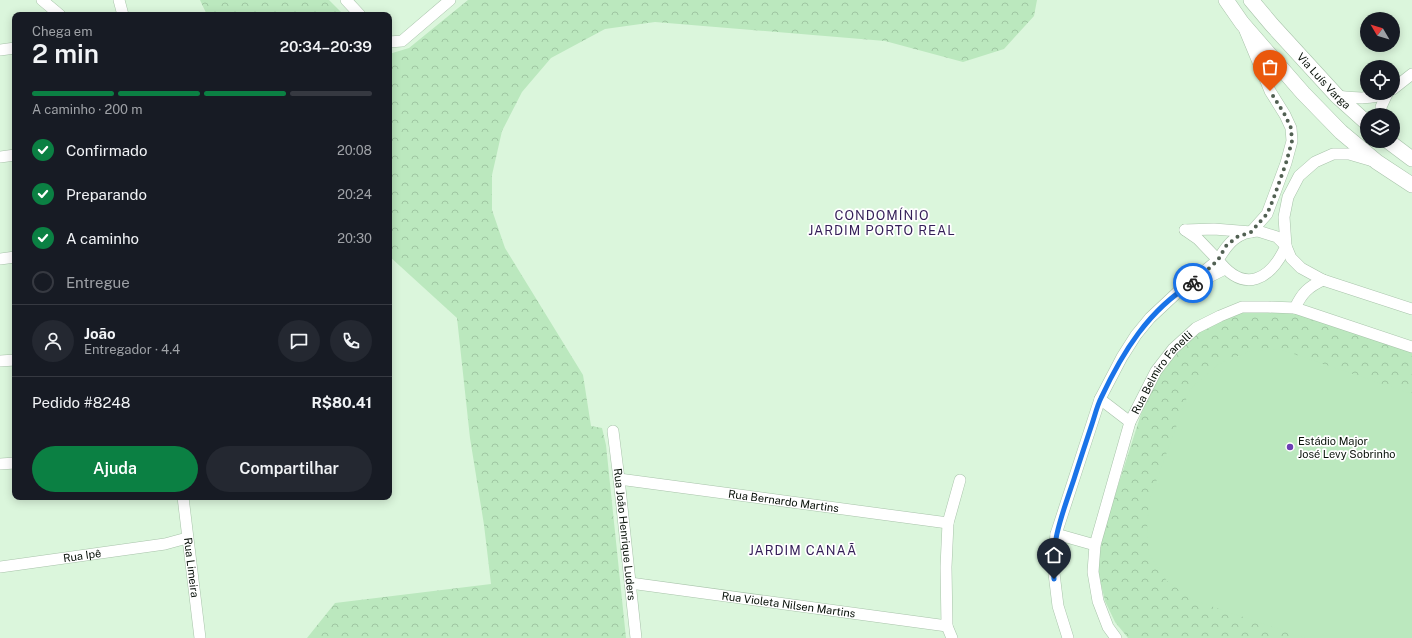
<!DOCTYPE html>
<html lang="pt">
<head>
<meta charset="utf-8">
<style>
  body { margin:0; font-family:"Public Sans",sans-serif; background:#242831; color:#f1f3f6; height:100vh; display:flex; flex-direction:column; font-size:15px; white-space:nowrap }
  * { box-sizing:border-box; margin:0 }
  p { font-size:13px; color:#9ea1a6 }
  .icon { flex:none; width:22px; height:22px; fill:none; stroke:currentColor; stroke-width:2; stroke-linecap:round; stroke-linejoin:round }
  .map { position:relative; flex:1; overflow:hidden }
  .drawer { position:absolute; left:12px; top:12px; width:380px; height:488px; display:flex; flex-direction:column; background:#171b24; border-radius:8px; box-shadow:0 2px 10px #0003 }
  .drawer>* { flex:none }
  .needle { width:26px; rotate:308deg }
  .controls { position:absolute; left:1360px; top:12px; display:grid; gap:8px }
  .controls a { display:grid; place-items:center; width:40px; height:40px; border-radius:50%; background:#171b24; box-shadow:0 2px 10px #0003; font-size:20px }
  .pin { position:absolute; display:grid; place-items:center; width:34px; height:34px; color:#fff; margin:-41px -17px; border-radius:50% 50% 50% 0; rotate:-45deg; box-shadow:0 0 4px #0007 }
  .pin .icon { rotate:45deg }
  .courier { position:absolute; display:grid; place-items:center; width:40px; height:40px; margin:-20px; border:3px solid #1a73e8; border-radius:50%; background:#fff; color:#222; box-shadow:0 1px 5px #0007 }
  .headline em { font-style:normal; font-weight:600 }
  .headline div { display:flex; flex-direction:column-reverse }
  .headline { display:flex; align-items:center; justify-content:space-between; height:68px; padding:0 20px }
  h1 { font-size:26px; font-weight:600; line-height:30px }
  .bar { display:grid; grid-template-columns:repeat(4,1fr); gap:6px 4px; align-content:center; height:48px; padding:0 20px }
  .bar i { height:5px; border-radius:3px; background:#363941 }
  .bar .selected { background:#0b8043 }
  .bar p { grid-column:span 4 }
  .line { display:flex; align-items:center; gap:10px; padding:0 20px; border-top:1px solid #363941 }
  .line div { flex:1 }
  .round { display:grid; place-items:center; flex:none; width:42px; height:42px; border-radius:21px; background:#242831 }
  ol { padding:0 20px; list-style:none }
  li { display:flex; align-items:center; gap:12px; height:44px }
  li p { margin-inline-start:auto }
  li .icon { padding:4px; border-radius:50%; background:#0b8043; color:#fff; stroke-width:4 }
  li:last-child { color:#9ea1a6 }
  li i { width:22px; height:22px; border:2px solid #363941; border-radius:50% }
  .cta { display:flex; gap:8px; margin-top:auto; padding:8px 20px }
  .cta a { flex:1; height:46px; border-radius:24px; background:#0b8043; color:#fff; font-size:16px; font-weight:600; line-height:46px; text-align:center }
  .cta a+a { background:#242831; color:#f1f3f6 }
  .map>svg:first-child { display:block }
  .forest { fill:url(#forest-crowns) }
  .pitch { fill:#bbe8be }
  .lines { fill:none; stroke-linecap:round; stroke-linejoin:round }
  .street-casing { stroke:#a8c3aa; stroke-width:12 }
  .secondary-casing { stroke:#a8c3aa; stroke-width:16 }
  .street { stroke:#fff; stroke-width:11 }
  .secondary { stroke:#fff; stroke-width:15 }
  .done { stroke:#516052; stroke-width:4; stroke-dasharray:0 7.2 }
  .route { stroke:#1a73e8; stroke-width:5 }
  .poi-dot { fill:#6c3eb5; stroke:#fff; stroke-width:1.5 }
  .labels { text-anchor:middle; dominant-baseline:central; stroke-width:3.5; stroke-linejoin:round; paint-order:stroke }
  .street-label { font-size:11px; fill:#071008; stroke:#fff }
  .poi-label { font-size:11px; fill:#071008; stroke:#fff; text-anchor:start }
  .quarter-label { font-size:13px; letter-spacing:1px; fill:#341f58; stroke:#fff }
</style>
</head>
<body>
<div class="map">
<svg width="1412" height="638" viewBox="0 0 1412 638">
  <defs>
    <pattern id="forest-crowns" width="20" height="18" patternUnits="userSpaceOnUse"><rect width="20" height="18" fill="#bbe8be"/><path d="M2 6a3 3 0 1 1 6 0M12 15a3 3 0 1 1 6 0" fill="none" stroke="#9fc6a2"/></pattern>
  </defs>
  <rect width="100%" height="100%" fill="#dbf6dc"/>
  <path class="forest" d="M200 0H329L344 15H207Z
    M468 0H1037L1034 16 1004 49 963 62 885 41 655 22 605 29 551 58 522 92 502 131 492 175V210L505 248 583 375 591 426 602 428 606 445 626 638H307L335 603 491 584 484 525 470 438 457 318 389 256V54L409 48Z
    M1242 311 1293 312 1412 352V638H1128L1115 622 1105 601 1098 572 1099 545 1141 414 1162 370 1173 353 1195 332Z"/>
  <path class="pitch" d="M1279 349 1412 394V638H1305L1193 600 1167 581 1149 554 1147 530 1149 501 1190 389 1219 364 1250 351Z"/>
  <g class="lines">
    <g class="street-casing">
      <g id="street">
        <path d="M42 0 60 15"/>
        <path d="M119 0 123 15"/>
        <path d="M346 0 360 15"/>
        <path d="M389 42 402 41 450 0"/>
        <path d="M0 50 15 48"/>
        <path d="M1393 89 1412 74"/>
        <path d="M1337 96C1355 98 1371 100 1388 93"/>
        <path d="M1381 115V107L1387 94"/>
        <path d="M0 157 15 155"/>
        <path d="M1373 161 1349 154H1333L1315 162 1299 176 1288 197 1284 217 1286 246 1291 258 1301 268 1323 280 1412 309"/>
        <path d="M1185 230 1214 229 1251 232 1267 214 1286 163 1292 141 1291 128 1285 115 1270 91 1245 31"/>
        <path d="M1185 230 1198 239 1218 260 1207 269 1196 280"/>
        <path d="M1258 231 1277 237 1286 246C1271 279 1245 295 1218 260 1228 243 1237 232 1258 231Z"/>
        <path d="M0 259 15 257"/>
        <path d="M1295 308C1302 293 1308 287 1323 280"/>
        <path d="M0 361 15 360"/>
        <path d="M1100 399 1130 422"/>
        <path id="s1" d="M613 431 619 479 636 638"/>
        <path d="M0 464 15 463"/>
        <path id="s2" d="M619 479 948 523"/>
        <path id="s3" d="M183 497 200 638"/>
        <path d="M1056 534 1095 545"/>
        <path id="s4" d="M0 567 165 544 187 538"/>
        <path id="s5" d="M630 583 947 626"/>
        <path d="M952 638 947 626 946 567 948 523 960 480"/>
        <path d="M1068 638 1058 606 1053 565 1056 534 1100 399 1122 357 1136 335 1150 318 1181 289 1195 281 1211 276 1225 269"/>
        <path id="s6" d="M1116 638 1108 627 1098 601 1093 572 1095 545 1130 422 1156 371 1173 349 1196 328 1220 316 1242 307H1268L1295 308 1412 347"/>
      </g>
    </g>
    <g class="secondary-casing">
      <g id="secondary">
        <path d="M1226 0 1242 23 1303 93 1341 132 1377 162 1412 185"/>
        <path id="s7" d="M1251 0 1272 25 1337 96 1367 123"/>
        <path d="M1388 141 1412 159"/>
      </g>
    </g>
    <use href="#street" class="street"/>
    <use href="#secondary" class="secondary"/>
  </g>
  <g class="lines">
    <path class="done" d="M1193 283 1218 260 1226 246 1237 237 1251 232 1267 214 1273 200 1286 163 1292 141 1291 128 1285 115 1270 91"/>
    <path class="route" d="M1054 579C1050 543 1063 512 1074 479 1080 460 1086 442 1092 424 1095 415 1097 406 1101 398 1122 353 1149 309 1193 283"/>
  </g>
  <circle class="poi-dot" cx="1290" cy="447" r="4"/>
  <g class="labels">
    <g class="street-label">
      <text stroke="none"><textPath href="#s7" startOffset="109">Via Luís Varga</textPath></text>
      <text stroke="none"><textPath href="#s6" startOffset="285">Rua Belmiro Fanelli</textPath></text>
      <text stroke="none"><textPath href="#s2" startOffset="166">Rua Bernardo Martins</textPath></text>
      <text stroke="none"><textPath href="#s1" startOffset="104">Rua João Henrique Luders</textPath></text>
      <text stroke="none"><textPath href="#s4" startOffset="83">Rua Ipê</textPath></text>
      <text stroke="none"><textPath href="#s3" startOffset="71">Rua Limeira</textPath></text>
      <text stroke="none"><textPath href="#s5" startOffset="160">Rua Violeta Nilsen Martins</textPath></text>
    </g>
    <g class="poi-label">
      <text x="1298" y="441">Estádio Major<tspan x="1298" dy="13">José Levy Sobrinho</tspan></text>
    </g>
    <g class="quarter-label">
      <text x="882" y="215">CONDOMÍNIO<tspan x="882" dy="15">JARDIM PORTO REAL</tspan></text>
      <text x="803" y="550">JARDIM CANAÃ</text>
    </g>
  </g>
</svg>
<div class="controls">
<a><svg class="needle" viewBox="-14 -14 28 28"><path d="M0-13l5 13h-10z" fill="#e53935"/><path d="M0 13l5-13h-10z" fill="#9ea1a6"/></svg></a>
<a><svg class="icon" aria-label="locate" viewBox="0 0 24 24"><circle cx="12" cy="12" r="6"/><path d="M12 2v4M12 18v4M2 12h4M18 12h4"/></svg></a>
<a><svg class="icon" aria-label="layers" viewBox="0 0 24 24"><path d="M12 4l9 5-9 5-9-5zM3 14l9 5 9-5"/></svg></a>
</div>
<div class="pin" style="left:1270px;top:91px;background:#ea580c"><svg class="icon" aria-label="bag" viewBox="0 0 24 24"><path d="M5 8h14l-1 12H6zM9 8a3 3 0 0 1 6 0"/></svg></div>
<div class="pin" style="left:1054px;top:579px;background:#1f2937"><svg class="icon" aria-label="home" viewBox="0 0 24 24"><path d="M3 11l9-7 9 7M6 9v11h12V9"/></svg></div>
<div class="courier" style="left:1193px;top:283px"><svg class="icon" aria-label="bike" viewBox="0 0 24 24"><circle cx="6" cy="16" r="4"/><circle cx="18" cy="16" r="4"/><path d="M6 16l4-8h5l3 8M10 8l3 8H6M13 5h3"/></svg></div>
<section class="drawer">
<div class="headline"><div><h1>2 min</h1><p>Chega em</p></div><em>20:34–20:39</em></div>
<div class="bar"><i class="selected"></i><i class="selected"></i><i class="selected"></i><i></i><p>A caminho · 200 m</p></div>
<ol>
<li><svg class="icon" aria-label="check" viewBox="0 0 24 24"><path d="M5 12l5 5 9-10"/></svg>Confirmado<p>20:08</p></li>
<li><svg class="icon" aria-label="check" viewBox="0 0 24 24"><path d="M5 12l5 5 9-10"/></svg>Preparando<p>20:24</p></li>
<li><svg class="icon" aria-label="check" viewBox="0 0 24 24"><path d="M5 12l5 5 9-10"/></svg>A caminho<p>20:30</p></li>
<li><i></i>Entregue</li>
</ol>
<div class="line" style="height:72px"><a class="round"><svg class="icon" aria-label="person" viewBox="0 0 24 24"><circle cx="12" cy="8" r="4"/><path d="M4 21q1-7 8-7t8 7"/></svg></a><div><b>João</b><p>Entregador · 4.4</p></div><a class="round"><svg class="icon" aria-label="chat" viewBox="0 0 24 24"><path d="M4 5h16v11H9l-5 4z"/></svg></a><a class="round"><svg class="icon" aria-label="phone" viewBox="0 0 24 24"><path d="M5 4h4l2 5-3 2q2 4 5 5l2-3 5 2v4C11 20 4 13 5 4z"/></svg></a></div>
<div class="line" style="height:52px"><div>Pedido #8248</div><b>R$80.41</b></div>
<div class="cta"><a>Ajuda</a><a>Compartilhar</a></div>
</section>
</div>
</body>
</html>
